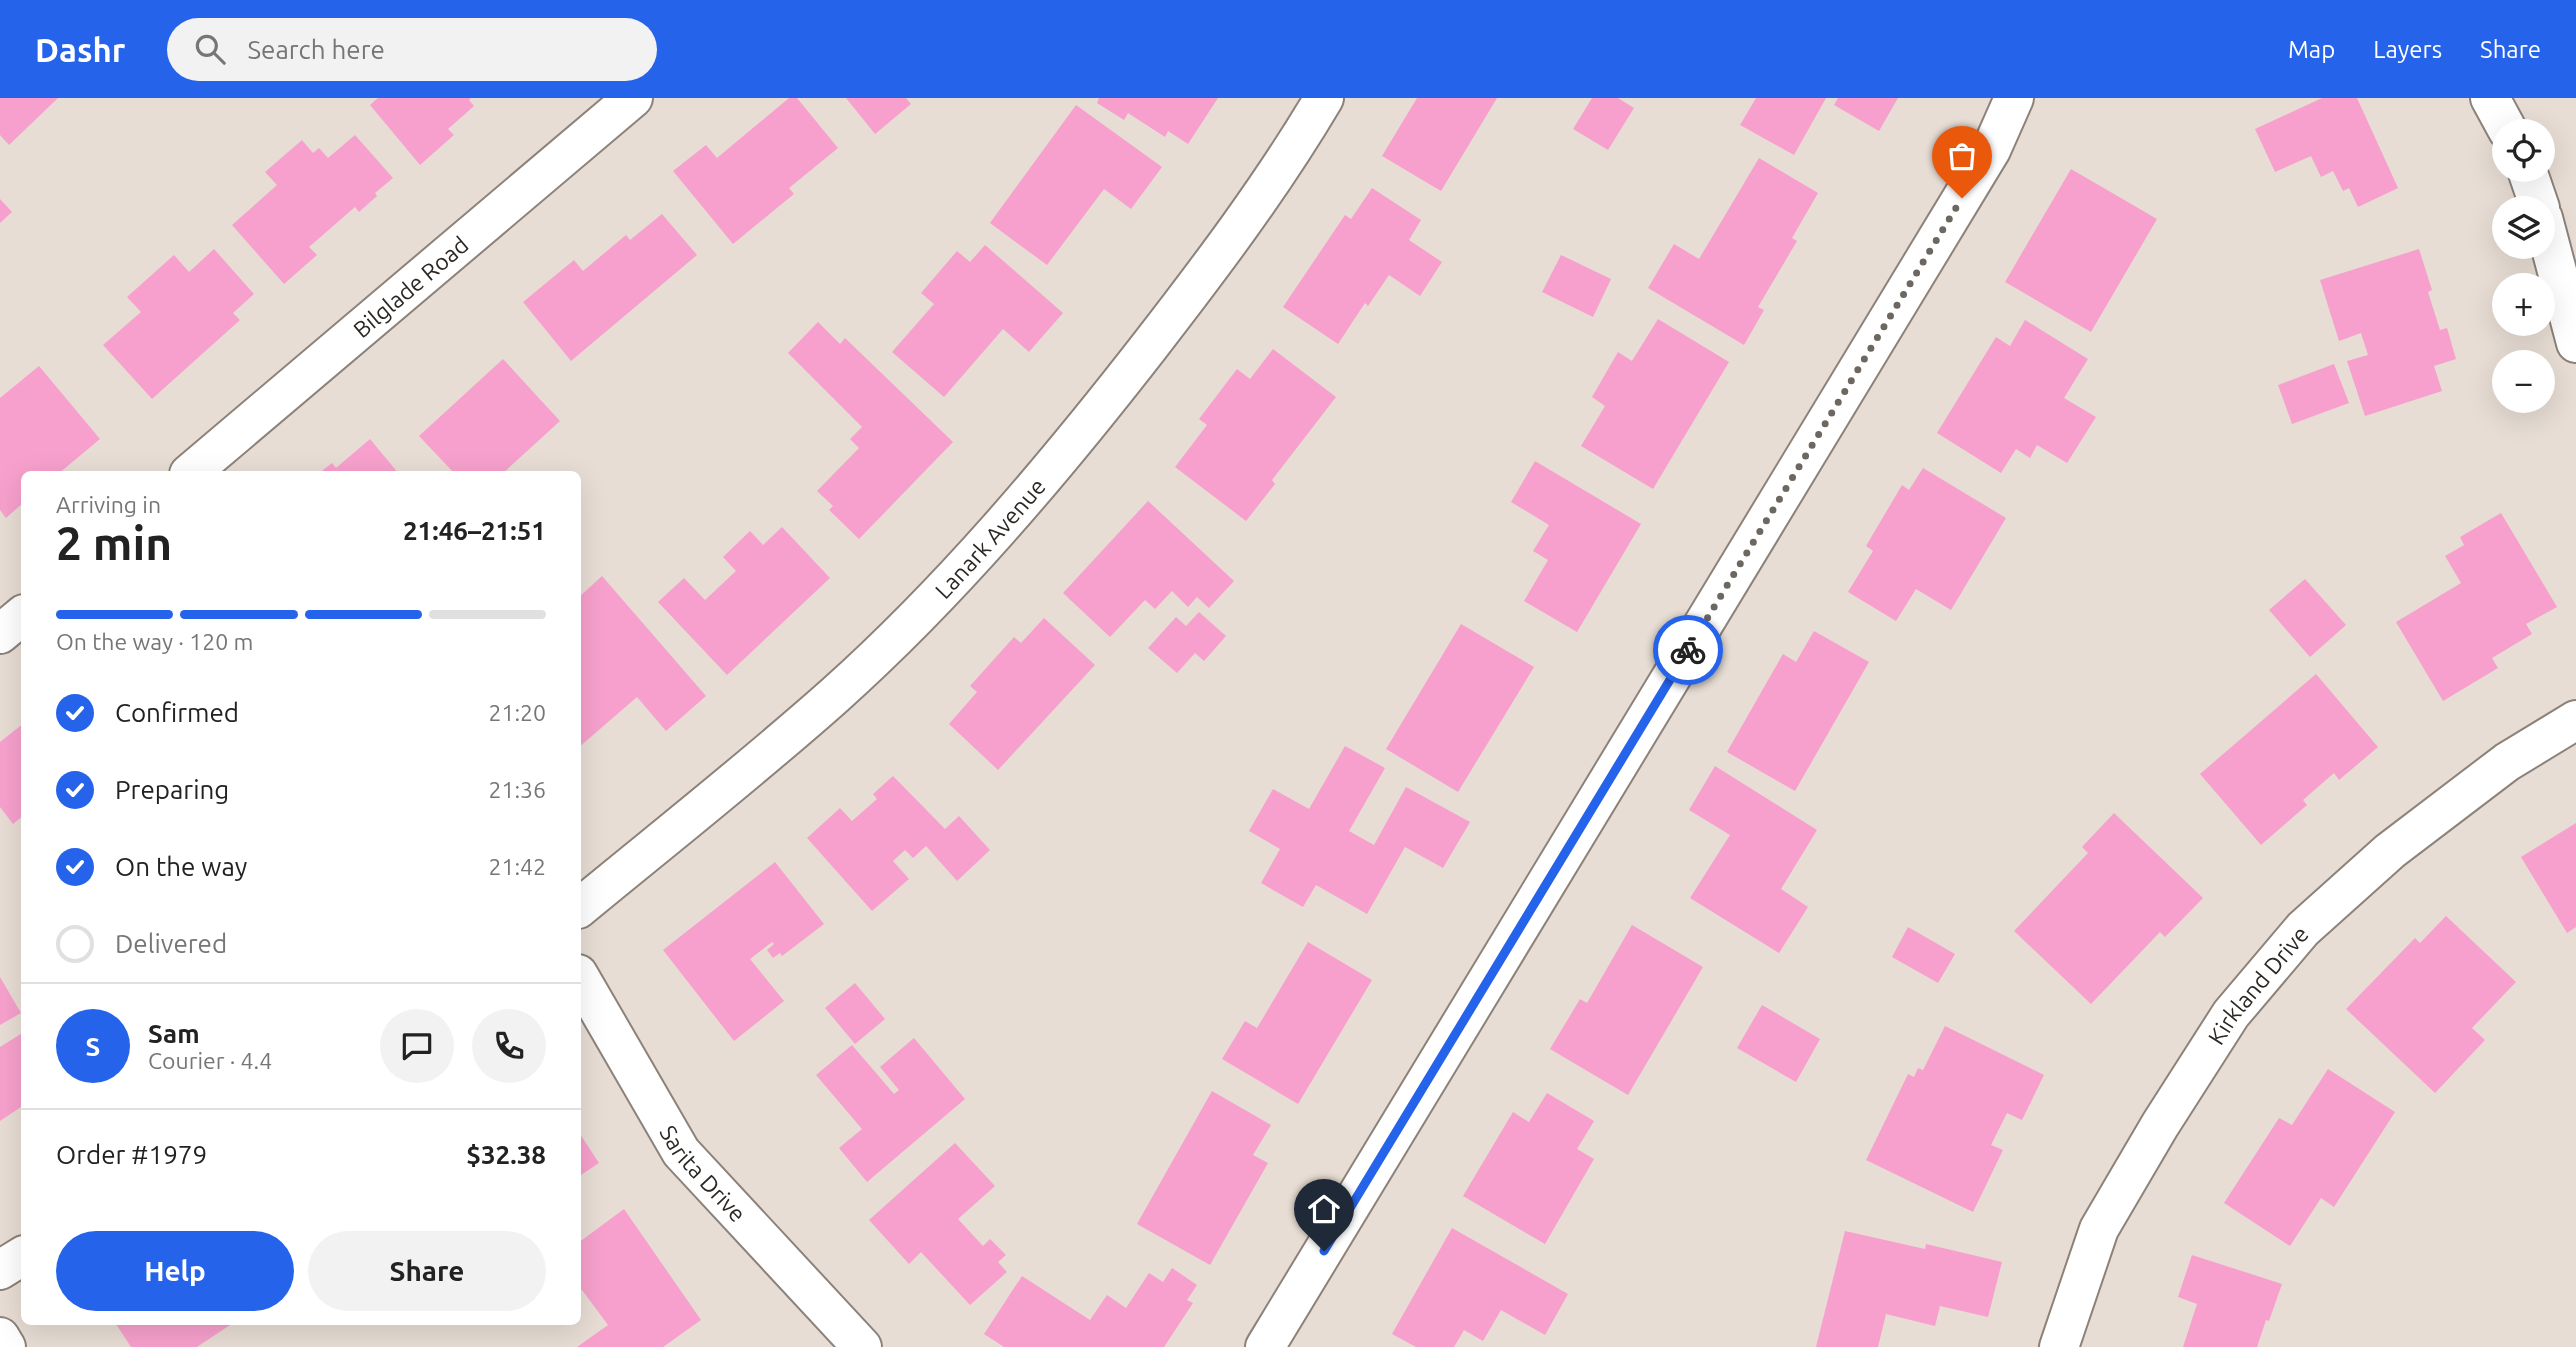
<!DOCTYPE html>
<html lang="en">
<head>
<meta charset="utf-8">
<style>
  body { margin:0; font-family:Ubuntu,sans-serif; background:#f2f2f2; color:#222; height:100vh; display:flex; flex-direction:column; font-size:26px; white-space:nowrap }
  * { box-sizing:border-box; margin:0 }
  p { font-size:23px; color:#767676 }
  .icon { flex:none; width:38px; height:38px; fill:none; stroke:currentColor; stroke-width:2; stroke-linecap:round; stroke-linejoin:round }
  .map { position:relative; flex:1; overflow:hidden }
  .sheet { position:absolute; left:21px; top:373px; width:560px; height:854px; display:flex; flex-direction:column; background:#fff; border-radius:10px; box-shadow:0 7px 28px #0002 }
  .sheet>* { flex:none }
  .controls { position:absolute; left:2492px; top:21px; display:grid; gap:14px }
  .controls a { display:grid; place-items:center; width:63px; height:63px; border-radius:50%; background:#fff; box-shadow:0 7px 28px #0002; font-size:35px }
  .pin { position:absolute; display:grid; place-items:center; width:60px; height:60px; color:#fff; margin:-72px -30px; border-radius:50% 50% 50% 0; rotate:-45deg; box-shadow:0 0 7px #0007 }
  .pin .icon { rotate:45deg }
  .courier { position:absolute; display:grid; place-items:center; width:70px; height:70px; margin:-35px; border:5px solid #2563eb; border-radius:50%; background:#fff; color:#222; box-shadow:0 2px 9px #0007 }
  .headline em { font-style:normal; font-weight:600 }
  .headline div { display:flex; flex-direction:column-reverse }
  .headline { display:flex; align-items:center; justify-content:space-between; height:119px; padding:0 35px }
  h1 { font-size:46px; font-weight:600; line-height:52px }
  .bar { display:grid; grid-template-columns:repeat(4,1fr); gap:10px 7px; align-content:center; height:84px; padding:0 35px }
  .bar i { height:9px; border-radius:5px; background:#e0e0e0 }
  .bar .active { background:#2563eb }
  .bar p { grid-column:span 4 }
  .line { display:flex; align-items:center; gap:18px; padding:0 35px; border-top:2px solid #e0e0e0 }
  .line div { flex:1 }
  .round { display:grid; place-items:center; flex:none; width:74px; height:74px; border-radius:37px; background:#f2f2f2 }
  ol { padding:0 35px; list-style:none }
  li { display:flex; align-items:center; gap:21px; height:77px }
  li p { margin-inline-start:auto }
  li .icon { padding:7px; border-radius:50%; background:#2563eb; color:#fff; stroke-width:4 }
  li:last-child { color:#767676 }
  li i { width:38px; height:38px; border:4px solid #e0e0e0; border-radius:50% }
  .action { display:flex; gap:14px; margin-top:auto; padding:14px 35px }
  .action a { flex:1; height:80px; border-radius:42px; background:#2563eb; color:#fff; font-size:28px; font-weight:600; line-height:80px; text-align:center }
  .action a+a { background:#f2f2f2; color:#222 }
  header { display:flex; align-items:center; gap:42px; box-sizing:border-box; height:98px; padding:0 35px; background:#2563eb; color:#fff }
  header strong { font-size:33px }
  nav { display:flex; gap:38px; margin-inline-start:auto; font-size:24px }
  .search { width:490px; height:63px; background:#f2f2f2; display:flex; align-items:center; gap:18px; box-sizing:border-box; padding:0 24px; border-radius:38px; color:#767676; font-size:26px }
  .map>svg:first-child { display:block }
  .building { fill:#f7a0cd }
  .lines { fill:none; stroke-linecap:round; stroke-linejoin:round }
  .minor-casing { stroke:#8c827a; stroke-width:42 }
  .minor { stroke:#fff; stroke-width:38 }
  .done { stroke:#6d6761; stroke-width:7; stroke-dasharray:0 12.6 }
  .route { stroke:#2563eb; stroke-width:9 }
  .labels { text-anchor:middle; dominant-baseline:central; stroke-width:6; stroke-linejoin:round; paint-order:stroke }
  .street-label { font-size:23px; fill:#2b2723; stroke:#fff }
</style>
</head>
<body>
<header>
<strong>Dashr</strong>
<div class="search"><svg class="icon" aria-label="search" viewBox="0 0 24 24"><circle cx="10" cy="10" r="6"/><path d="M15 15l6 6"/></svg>Search here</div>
<nav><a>Map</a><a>Layers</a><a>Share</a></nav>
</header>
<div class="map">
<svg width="2576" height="1249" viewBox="0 0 2576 1249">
  <rect width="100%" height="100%" fill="#e7ddd4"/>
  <path class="building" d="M0 0H58L9 47 0 37Z
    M378 0H471L469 2 474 8 448 31 454 37 420 67 370 7Z
    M789 0H797L838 50 789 90 794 96 733 146 673 73 706 47 717 60Z
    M846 0H906L911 6 875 36Z
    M1099 0H1218L1188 46 1168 33 1165 39 1128 15 1124 22 1097 5Z
    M1417 0H1497L1441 93 1382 58Z
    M1592 0H1618L1634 10 1608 52 1573 31Z
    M1756 0H1826L1794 57 1740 27Z
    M1838 0H1898L1879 33 1834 7Z
    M2322 0H2357L2398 90 2358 109 2349 90 2343 93 2333 73 2321 79 2311 58 2275 74 2255 31Z
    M1076 7 1162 69 1131 111 1104 91 1047 167 990 125Z
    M355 37 393 80 375 95 377 98 359 114 355 109 309 149 317 157 284 186 232 127 277 87 265 74 302 42 313 55 319 50 328 60Z
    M1759 60 1818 95 1792 140 1797 143 1758 209 1764 212 1744 247 1648 190 1674 146 1699 161Z
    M2071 71 2157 121 2091 234 2005 184Z
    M1372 90 1421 122 1409 142 1442 164 1420 198 1389 177 1368 208 1365 205 1338 246 1283 209 1345 117 1351 121Z
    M0 101 12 114 0 125Z
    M662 116 697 157 571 263 523 204 574 162 583 173 626 137 630 142Z
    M985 147 1063 215 1029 254 1003 231 944 299 892 254 934 206 921 195 957 153 970 164Z
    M214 151 254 196 233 215 240 222 152 301 103 247 141 214 127 199 174 157 189 174Z
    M2419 151 2432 192 2428 194 2440 232 2447 230 2456 261 2434 268 2442 293 2365 318 2347 263 2368 257 2361 235 2339 243 2320 182Z
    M1561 157 1611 181 1593 219 1542 194Z
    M1658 221 1729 264 1653 391 1581 348 1605 308 1592 299 1618 254 1632 263Z
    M2025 222 2088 261 2064 300 2096 319 2067 365 2037 347 2030 360 2016 351 2001 375 1937 335 1996 239 2010 248Z
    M818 224 840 246 845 240 953 344 859 441 829 412 833 408 817 393 859 350 850 341 862 329 788 255Z
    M1273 251 1336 299 1272 382 1275 386 1246 423 1175 369 1207 327 1199 321 1237 271 1250 281Z
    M503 261 560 323 502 376H455L419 338Z
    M2334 266 2349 305 2292 326 2278 287Z
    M39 268 100 341 58 376H24V404L6 420 0 412V300Z
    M370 341 399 376H318L332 365 336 370Z
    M1535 363 1641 426 1577 534 1524 503 1548 462 1533 453 1549 427 1511 404Z
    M1923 370 2006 420 1951 512 1916 491 1896 523 1848 494 1873 453 1866 448 1902 387 1909 392Z
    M1148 403 1234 483 1209 510 1197 499 1188 509 1172 493 1155 511 1145 502 1110 539 1063 495Z
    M2501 415 2557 509 2526 526 2532 536 2492 560 2498 570 2443 603 2396 524 2461 485 2445 458 2464 447 2460 439Z
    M782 429 830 480 727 577 658 504 684 480 705 502 736 473 723 459 750 433 763 447Z
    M602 478 706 598 666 633 637 599 578 650V500Z
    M2305 481 2346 527 2310 559 2269 512Z
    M1199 514 1226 538 1204 563 1195 555 1177 575 1148 550 1176 519 1186 528Z
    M1044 520 1095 567 998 672 949 626 977 594 970 588 1014 539 1021 545Z
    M1461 526 1534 569 1458 694 1386 651Z
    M1814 533 1869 564 1795 693 1727 654 1783 556 1796 564Z
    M2316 576 2378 649 2339 682 2334 675 2303 702 2307 707 2261 747 2200 676Z
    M24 625V717L13 726 0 709V644Z
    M1345 648 1385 670 1349 733 1374 747 1406 689 1470 724 1443 770 1405 749 1367 816 1316 787 1303 809 1261 785 1280 751 1249 733 1273 691 1309 711Z
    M1715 668 1817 732 1781 791 1808 809 1779 855 1690 800 1730 737 1689 712Z
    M893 678 945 731 959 718 990 752 957 783 926 748 913 760 905 752 893 763 909 781 872 813 807 740 840 710 852 723 877 701 873 696Z
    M2114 715 2203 800 2165 839 2160 834 2091 906 2014 833 2088 755 2082 749Z
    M2576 725V829L2567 835 2521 759Z
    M775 764 824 826 782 858 780 855 773 860 767 852 774 846 772 844 750 861 784 903 734 943 663 852Z
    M2446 818 2516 884 2472 930 2485 942 2435 995 2346 911 2415 840 2420 845Z
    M1632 827 1703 869 1628 997 1550 951 1580 901 1587 905Z
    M1908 829 1955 856 1938 885 1892 859Z
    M1308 844 1372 882 1298 1006 1222 961 1245 923 1257 930Z
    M0 879 21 915 0 927Z
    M855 885 885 921 855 946 825 910Z
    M1762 907 1820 941 1796 984 1737 950Z
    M1945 928 2044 977 2022 1022 2007 1015 1991 1047 2003 1052 1973 1114 1866 1062 1908 976 1914 979 1918 970 1923 972Z
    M24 934V1007L0 1023V949Z
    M914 940 965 1001 867 1084 839 1050 862 1031 816 977 852 947 894 996 899 992 880 969Z
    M2328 971 2395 1014 2334 1109 2321 1100 2290 1148 2224 1105 2279 1020 2292 1027Z
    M1212 993 1271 1027 1253 1057 1268 1065 1210 1167 1137 1126Z
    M1547 995 1594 1023 1577 1051 1594 1061 1545 1146 1463 1098 1513 1014 1529 1024Z
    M578 1033 599 1065 578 1079Z
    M955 1045 995 1088 958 1121 983 1148 990 1141 1006 1157 998 1164 1007 1174 970 1207 921 1154 909 1166 869 1122Z
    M624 1111 701 1222 663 1249H577L608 1227 582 1192 578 1195V1145Z
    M1452 1130 1568 1196 1545 1237 1501 1212 1483 1243 1464 1232 1454 1249H1416L1392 1236Z
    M1845 1133 1925 1151 1926 1146 2002 1164 1988 1219 1940 1208 1935 1228 1886 1216 1878 1249H1816Z
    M2192 1157 2282 1186 2269 1223 2266 1222 2257 1249H2183L2197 1206 2178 1199Z
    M1172 1170 1197 1187 1187 1202 1193 1205 1164 1249H1004L984 1236 1022 1178 1090 1222 1107 1197 1126 1210 1149 1175 1163 1184Z
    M114 1223H236L197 1249H131Z"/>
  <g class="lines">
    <g class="minor-casing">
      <g id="minor">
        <path d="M2490 0 2508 33"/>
        <path d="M2527 72 2540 110"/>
        <path d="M2543 120 2576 245"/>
        <path id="s1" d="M189 376 633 0"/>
        <path d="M0 536 24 516"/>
        <path id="s2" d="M578 811C664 740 752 671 835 597 950 494 1053 372 1148 250 1210 170 1272 88 1324 0"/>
        <path id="s3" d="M578 876 681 1054 862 1249"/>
        <path d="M0 1172 24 1157"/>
        <path d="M0 1239 6 1249"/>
        <path d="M1265 1249 1991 52 2014 0"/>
        <path id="s4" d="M2059 1249 2099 1131 2160 1027 2231 916 2303 831 2390 753 2507 664 2576 622"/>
      </g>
    </g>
    <use href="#minor" class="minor"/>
  </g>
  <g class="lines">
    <path class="done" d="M1688 552 1962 100"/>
    <path class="route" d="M1324 1153 1688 552"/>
  </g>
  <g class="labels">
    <g class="street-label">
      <text stroke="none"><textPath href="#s1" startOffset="290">Bilglade Road</textPath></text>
      <text stroke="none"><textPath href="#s2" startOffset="555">Lanark Avenue</textPath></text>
      <text stroke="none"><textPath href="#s4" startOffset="416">Kirkland Drive</textPath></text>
      <text stroke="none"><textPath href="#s3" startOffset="236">Sarita Drive</textPath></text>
    </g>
  </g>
</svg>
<div class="controls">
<a><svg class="icon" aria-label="locate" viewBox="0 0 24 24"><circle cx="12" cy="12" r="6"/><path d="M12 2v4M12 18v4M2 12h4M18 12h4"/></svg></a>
<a><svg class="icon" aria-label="layers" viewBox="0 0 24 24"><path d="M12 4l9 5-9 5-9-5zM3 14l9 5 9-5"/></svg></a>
<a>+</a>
<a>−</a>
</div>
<div class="pin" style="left:1962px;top:100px;background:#ea580c"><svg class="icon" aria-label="bag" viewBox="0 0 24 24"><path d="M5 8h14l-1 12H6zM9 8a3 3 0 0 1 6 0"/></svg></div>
<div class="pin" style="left:1324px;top:1153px;background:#1f2937"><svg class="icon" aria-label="home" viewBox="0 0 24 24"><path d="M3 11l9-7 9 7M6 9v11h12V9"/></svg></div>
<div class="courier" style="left:1688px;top:552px"><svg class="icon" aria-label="bike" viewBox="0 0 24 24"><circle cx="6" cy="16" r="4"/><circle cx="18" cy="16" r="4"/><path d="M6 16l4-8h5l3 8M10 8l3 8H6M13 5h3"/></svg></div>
<section class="sheet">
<div class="headline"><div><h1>2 min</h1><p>Arriving in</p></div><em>21:46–21:51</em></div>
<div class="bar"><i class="active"></i><i class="active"></i><i class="active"></i><i></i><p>On the way · 120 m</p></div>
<ol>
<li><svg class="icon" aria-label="check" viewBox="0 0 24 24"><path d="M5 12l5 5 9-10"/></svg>Confirmed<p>21:20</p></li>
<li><svg class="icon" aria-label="check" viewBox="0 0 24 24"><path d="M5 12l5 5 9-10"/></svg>Preparing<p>21:36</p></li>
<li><svg class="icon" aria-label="check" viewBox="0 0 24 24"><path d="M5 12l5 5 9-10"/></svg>On the way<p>21:42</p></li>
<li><i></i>Delivered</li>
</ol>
<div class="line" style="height:126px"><b class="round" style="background:#2563eb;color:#fff">S</b><div><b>Sam</b><p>Courier · 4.4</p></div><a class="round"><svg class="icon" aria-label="chat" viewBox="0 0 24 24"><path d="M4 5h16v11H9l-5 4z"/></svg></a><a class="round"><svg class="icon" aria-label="phone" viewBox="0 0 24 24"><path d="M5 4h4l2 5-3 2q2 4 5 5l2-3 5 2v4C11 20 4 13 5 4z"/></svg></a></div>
<div class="line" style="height:91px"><div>Order #1979</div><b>$32.38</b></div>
<div class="action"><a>Help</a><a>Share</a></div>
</section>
</div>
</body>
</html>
